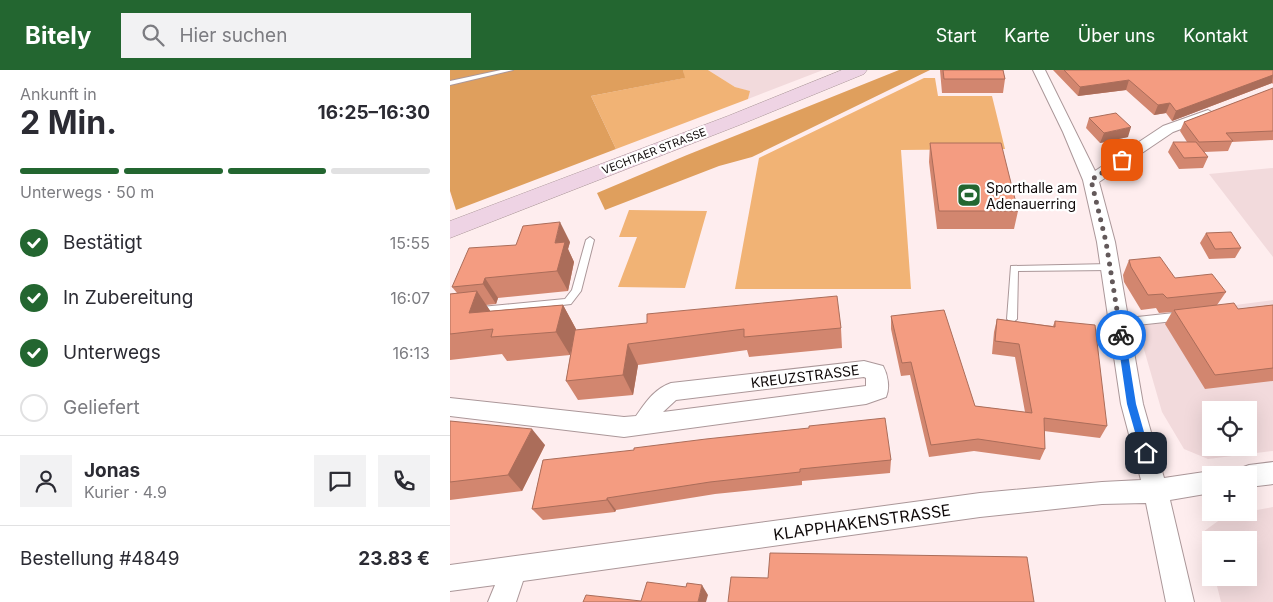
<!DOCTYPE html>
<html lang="de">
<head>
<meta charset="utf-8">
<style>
  body { margin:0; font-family:Inter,sans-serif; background:#f2f2f3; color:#2b2b33; height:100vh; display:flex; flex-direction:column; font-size:19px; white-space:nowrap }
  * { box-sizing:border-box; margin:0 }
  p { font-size:16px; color:#7c7c81 }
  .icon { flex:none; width:28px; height:28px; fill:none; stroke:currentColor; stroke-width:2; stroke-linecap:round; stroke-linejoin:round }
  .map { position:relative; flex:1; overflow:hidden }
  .panel { display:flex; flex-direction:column; background:#fff; width:450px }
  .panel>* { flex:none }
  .tools { position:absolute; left:752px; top:331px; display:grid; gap:10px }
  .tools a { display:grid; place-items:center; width:55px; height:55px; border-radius:0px; background:#fff; box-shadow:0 5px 20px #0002; font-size:25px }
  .pin { position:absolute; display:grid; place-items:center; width:42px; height:42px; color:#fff; margin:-21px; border-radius:10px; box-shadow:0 2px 8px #0006 }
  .courier { position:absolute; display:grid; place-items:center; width:50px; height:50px; margin:-25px; border:4px solid #1a73e8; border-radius:50%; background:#fff; color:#222; box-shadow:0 1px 6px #0007 }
  .summary em { font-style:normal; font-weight:700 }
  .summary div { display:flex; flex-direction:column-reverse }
  .summary { display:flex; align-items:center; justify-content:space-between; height:85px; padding:0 20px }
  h1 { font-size:32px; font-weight:700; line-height:38px }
  .bar { display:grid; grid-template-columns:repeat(4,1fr); gap:8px 5px; align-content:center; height:60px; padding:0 20px }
  .bar i { height:6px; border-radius:4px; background:#e1e1e2 }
  .bar .current { background:#236630 }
  .bar p { grid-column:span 4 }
  .line { display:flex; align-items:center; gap:12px; padding:0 20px; border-top:1px solid #e1e1e2 }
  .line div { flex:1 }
  .round { display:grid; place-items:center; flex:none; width:52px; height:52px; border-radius:0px; background:#f2f2f3 }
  ol { padding:0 20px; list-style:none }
  li { display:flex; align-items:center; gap:15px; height:55px }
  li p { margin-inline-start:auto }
  li .icon { padding:5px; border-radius:50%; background:#236630; color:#fff; stroke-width:4 }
  li:last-child { color:#7c7c81 }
  li i { width:28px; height:28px; border:2px solid #e1e1e2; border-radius:50% }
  header { display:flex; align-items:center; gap:30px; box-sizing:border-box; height:70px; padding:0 25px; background:#236630; color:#fff }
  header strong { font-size:24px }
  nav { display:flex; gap:28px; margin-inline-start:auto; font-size:18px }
  .search { width:350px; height:45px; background:#f2f2f3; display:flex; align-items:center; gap:12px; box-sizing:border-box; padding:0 18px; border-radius:0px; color:#7c7c81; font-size:19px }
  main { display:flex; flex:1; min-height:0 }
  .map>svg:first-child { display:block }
  .built { fill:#f2dadc; fill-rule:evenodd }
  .green { fill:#f1b375 }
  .forest { fill:#df9f5d }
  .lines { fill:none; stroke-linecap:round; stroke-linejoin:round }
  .lane-casing { stroke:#ab9799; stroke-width:2 }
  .street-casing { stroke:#ab9799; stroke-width:2 }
  .secondary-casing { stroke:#ab9799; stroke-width:1 }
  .lane { fill:#fff; fill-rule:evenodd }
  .street { fill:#fff; fill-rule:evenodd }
  .secondary { fill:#eed3e4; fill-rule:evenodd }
  .wall { fill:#d2866f }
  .shaded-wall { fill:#ab6d5a }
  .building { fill:#f49c81; stroke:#ab6d5a }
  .route { fill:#1a73e8 }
  .done { stroke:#63595a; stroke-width:5; stroke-dasharray:0 9 }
  .labels { text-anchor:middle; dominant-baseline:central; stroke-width:4.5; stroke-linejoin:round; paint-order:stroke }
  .far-street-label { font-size:11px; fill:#100a0a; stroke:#fff }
  .poi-label { font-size:14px; fill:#100a0a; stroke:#fff; text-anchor:start }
  .street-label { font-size:14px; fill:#100a0a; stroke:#fff }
  .near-street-label { font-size:16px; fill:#100a0a; stroke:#fff }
</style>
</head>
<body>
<header>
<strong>Bitely</strong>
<div class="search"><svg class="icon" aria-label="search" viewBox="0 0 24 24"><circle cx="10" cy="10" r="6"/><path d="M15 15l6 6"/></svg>Hier suchen</div>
<nav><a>Start</a><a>Karte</a><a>Über uns</a><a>Kontakt</a></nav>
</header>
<main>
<section class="panel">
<div class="summary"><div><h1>2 Min.</h1><p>Ankunft in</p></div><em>16:25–16:30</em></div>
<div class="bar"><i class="current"></i><i class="current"></i><i class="current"></i><i></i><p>Unterwegs · 50 m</p></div>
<ol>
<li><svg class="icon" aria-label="check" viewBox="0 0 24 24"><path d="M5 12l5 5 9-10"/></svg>Bestätigt<p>15:55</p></li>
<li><svg class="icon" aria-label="check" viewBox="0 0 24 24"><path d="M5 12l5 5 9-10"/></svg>In Zubereitung<p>16:07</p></li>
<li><svg class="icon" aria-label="check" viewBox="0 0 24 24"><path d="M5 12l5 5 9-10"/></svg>Unterwegs<p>16:13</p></li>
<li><i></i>Geliefert</li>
</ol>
<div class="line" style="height:90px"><a class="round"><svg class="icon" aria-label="person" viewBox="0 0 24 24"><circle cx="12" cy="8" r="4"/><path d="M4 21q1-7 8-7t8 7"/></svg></a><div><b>Jonas</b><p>Kurier · 4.9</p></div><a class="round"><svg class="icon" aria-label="chat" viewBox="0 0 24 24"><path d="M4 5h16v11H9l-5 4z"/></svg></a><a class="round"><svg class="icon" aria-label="phone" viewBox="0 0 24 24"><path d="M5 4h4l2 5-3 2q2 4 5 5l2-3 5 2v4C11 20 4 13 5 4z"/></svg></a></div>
<div class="line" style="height:65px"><div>Bestellung #4849</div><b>23.83 €</b></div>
</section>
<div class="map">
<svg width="823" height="532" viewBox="0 0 823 532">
  <rect width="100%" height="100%" fill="#feedee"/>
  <path class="built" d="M258 0H373L298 29 299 21 285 17Z
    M823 98V187L759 104Z
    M823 230V381L758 389 734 379 712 342 685 248ZM761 340H799V378H761Z
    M823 437V532H771L765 508H799V470H761V494L753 462 775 446Z"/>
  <path class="green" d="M233 0H258L285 17 300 21 298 29 166 79 141 26 234 8Z
    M474 8H485L488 26H542L555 79 451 80 461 219H285L309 88Z
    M179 140 257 141 235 218 168 217 187 167H169Z"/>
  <path class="forest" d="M0 0H233L235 8 141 26 166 79 6 140 0 121Z
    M449 0H480L302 87 269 96 155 140 147 123 237 85Z"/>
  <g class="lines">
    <g class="lane-casing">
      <path id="lane" d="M51 0H63L0 15V11Z
        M140 167 144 170 131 221 121 234 0 248V240L115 229 122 220 136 170Z
        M660 194 665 197 660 200 568 201 567 249 562 253 557 249 561 196Z
        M733 242 738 246 733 250 669 257 664 253 669 249Z"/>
    </g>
    <g class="street-casing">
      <path id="street" d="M583 0H595L645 101 713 56 758 40 765 44 763 47 723 62 649 112 665 172 693 334 714 408 761 401 770 405H761V423L720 430 744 532H716L696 433 652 434 530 447 73 511 66 532H38L45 515 0 521V495L530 423 652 412 691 410 671 334 647 172 633 110 613 62Z
        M414 291 433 296C438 305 440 318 436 327L416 334 174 367 0 346V328L174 347 186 346C196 332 204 319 221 313ZM414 307 416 308V316L213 342 226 330Z
        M823 392V414L799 417V405H788L791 398 799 395Z"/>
    </g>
    <g class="secondary-casing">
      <path id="secondary" d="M392 0H417L414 4 292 54 0 168V151L278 46Z"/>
    </g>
    <use href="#lane" class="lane"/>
    <use href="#street" class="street"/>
    <use href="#secondary" class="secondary"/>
  </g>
  <path class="wall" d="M490 0H553L555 9 553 23H492Z
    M603 0H823V14L822 13 722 51 716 43 704 45 676 20 628 26Z
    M823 18V70L782 72 778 81 754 82 758 87 753 98 729 99 718 82 723 72H737L730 61 734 52Z
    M639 48 678 67 650 73 636 58Z
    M480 73 568 141 564 159H487L479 92Z
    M756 163 791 178 785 188 759 189 750 173Z
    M120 172 118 179 124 192 118 221 48 228 46 234 36 235 40 241 113 235 126 259V260L391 258 392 278 299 287 297 280 188 295 183 325 128 330 116 311 122 275 120 285 57 291 52 284 0 290V224L7 223 2 217Z
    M679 190 725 208 776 222 767 235 788 239 823 235V311L755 319 715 254 722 242 709 243 706 238 691 240 674 212 673 205Z
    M441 246 525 336 575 342 565 287 542 284 544 262 547 249 603 256 605 251 657 356 650 368 594 361 595 379 590 390 524 381 479 387 460 305 451 306 441 259Z
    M0 351 95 375 72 421 0 430Z
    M93 390H441L440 403 352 411V415L265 424 166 440 165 442 93 450 82 439Z"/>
  <path class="shaded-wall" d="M823 5 822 13 722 51 726 41Z
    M679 10 676 20 628 26 630 17Z
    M720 33 716 43 704 45 708 35Z
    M681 57 678 67 650 73 654 63Z
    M110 152 120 172 118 179 124 192 118 221 107 201 105 173Z
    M35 208 48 228 46 234 33 214Z
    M27 221 43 245 19 243Z
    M113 235 126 259 120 285 106 262Z
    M178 274 188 295 183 325 173 305Z
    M82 359 95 375 72 421 58 405Z
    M157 428 166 440 165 442 157 430Z
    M252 515 258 525 256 532H248Z"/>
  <path class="building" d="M493 0H553L555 9H494Z
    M614 0H823V5L726 41 720 33 708 35 679 10 630 17Z
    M823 18V61L776 63 783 71 749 72 734 52Z
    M666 43 681 57 654 63 639 48Z
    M723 72H746L758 87 734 88Z
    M480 73H551L568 141H489Z
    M110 152 105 173 115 172 107 201 35 208 33 214 2 217 19 178 66 175 73 156Z
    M781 162 791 178 765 179 756 163Z
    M710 187 725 208 762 204 776 222 717 228 713 224 698 225 681 197 679 190Z
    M27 221 19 243 113 235 106 262 41 267 43 259 0 264V224Z
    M387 226 391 258 294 267V259L178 274 173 305 116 311 125 260 197 253V244Z
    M784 233 788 239 823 235V298L765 305 724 240Z
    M494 240 525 336 582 343 569 274 545 271 547 249 605 257V251L645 255 657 356 594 348 595 379 528 369 481 375 461 292 452 293 441 246Z
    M435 348 441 390 350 399V402L260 412 157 428V430L82 439 93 390 184 380V378L256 369 359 358V356Z
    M0 351 82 359 58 405 0 412Z
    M320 483 577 487 584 532H278L281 507 318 508Z
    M197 512 236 517 237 513 252 515 248 532H133L136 525 191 531Z"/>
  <path class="route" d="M671 262 675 265 686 334 700 383 696 387 691 383 677 334 667 265Z"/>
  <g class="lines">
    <path class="done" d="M671 265 656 172 641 110 672 90"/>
  </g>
  <defs>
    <g id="stadium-square" transform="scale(1.25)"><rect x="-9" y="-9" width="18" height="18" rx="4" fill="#236630" stroke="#fff"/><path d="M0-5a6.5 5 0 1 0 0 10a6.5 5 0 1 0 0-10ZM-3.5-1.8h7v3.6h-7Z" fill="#fff"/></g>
  </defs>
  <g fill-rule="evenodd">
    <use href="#stadium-square" x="519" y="125"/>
  </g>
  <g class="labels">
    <g class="far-street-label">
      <text transform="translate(204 81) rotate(-21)">VECHTAER STRASSE</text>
    </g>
    <g class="poi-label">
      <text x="536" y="117">Sporthalle am<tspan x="536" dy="16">Adenauerring</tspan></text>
    </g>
    <g class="street-label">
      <text transform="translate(355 306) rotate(-7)">KREUZSTRASSE</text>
    </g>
    <g class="near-street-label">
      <text transform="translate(412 452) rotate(-8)">KLAPPHAKENSTRASSE</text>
    </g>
  </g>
</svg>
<div class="tools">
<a><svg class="icon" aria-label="locate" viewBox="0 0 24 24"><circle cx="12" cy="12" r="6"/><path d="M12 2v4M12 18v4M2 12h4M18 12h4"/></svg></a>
<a>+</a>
<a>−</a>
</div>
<div class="pin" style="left:672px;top:90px;background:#ea580c"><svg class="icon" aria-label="bag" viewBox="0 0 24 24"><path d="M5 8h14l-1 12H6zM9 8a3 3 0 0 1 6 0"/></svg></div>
<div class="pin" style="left:696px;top:383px;background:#1f2937"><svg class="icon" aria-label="home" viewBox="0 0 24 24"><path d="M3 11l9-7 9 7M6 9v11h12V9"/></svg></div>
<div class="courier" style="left:671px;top:265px"><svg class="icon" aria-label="bike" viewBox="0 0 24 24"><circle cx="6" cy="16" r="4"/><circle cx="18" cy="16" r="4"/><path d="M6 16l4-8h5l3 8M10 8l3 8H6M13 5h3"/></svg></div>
</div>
</main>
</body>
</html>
